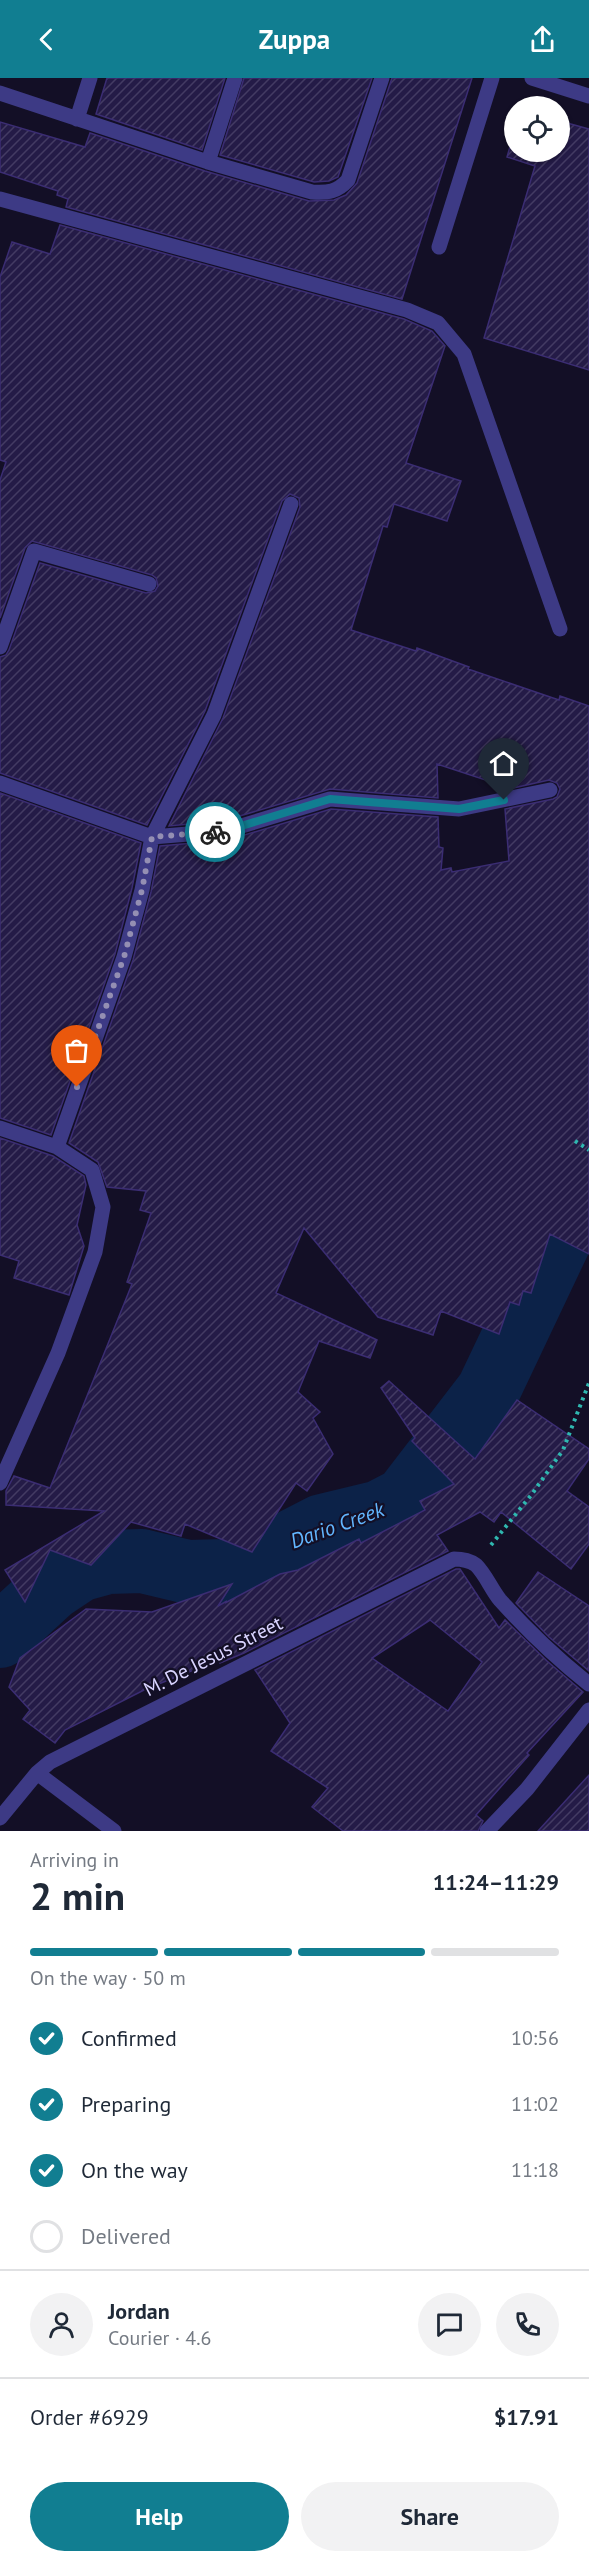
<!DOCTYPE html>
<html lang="en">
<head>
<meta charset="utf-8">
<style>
  body { margin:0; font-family:"PT Sans",sans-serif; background:#f2f2f3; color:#1f2937; height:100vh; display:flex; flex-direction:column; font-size:22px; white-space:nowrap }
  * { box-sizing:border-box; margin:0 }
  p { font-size:20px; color:#747a83 }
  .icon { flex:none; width:33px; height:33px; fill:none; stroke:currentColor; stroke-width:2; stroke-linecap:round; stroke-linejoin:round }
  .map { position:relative; height:1753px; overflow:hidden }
  .drawer { display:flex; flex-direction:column; background:#fff; flex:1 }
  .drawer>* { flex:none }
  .tools { position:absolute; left:504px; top:18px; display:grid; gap:12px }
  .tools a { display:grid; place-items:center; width:66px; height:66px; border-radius:50%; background:#fff; box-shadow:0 2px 4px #0004; font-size:30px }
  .pin { position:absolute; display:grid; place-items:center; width:51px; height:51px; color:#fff; margin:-62px -26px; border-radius:50% 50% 50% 0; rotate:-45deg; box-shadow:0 0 6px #0007 }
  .pin .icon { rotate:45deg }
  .courier { position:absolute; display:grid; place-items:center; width:60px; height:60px; margin:-30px; border:4px solid #117e91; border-radius:50%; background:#fff; color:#222; box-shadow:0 2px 8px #0007 }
  .headline em { font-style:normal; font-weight:600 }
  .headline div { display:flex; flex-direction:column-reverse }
  .headline { display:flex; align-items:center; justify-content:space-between; height:102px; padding:0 30px }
  h1 { font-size:39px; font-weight:600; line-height:45px }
  .bar { display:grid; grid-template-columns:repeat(4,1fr); gap:9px 6px; align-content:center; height:72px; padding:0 30px }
  .bar i { height:8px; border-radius:4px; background:#e0e1e3 }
  .bar .on { background:#117e91 }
  .bar p { grid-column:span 4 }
  .line { display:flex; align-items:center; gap:15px; padding:0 30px; border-top:2px solid #e0e1e3 }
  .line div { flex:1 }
  .round { display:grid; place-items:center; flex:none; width:63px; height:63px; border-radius:32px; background:#f2f2f3 }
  ol { padding:0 30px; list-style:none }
  li { display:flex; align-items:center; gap:18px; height:66px }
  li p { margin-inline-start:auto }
  li .icon { padding:6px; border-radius:50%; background:#117e91; color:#fff; stroke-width:4 }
  li:last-child { color:#747a83 }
  li i { width:33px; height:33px; border:3px solid #e0e1e3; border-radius:50% }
  .button { display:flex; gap:12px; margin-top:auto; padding:12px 30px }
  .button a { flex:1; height:69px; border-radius:36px; background:#117e91; color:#fff; font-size:24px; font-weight:600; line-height:69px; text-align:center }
  .button a+a { background:#f2f2f3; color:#1f2937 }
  header { display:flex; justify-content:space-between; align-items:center; height:78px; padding:0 30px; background:#117e91; color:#fff; font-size:27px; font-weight:600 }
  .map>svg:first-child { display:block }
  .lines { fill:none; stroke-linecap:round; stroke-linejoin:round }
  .river { stroke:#0c2248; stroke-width:64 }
  .building { fill:url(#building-hatch); stroke:#3b2d73; stroke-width:1.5; fill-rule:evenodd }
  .path { stroke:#2fb8b0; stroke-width:4; stroke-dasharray:3 4.5; stroke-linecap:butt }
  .lane { stroke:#3d3a85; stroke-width:15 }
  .street { stroke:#3d3a85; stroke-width:15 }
  .done { stroke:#948fb3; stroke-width:6; stroke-dasharray:0 10.8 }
  .route { stroke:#117e91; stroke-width:8 }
  .labels { text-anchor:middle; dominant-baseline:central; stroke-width:4.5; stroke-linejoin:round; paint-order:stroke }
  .street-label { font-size:20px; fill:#d9d4ff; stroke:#130f26 }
  .water-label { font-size:21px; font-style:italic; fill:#62b6ff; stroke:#130f26 }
</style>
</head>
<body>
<header><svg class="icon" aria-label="back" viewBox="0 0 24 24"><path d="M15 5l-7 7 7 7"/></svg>Zuppa<svg class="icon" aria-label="share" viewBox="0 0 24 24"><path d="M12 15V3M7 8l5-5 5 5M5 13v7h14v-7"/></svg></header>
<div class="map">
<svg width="589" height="1753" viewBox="0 0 589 1753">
  <defs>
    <pattern id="building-hatch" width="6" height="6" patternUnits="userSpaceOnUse" patternTransform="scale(1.5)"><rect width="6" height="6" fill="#241b47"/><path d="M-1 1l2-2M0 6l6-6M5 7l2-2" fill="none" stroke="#433b63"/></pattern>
  </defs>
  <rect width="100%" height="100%" fill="#130f26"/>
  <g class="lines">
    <path class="river" d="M0 1558 52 1510 79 1492 108 1484 142 1483 188 1494 225 1493 248 1486 322 1448 380 1434 405 1421 488 1313 589 1100"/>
  </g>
  <path class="building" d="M107 0H225L202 72 96 36Z
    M244 0H372L338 99 329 103 314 104 220 77Z
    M392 0H472L402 221 66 129 68 121 57 117 58 113 0 94V44L85 69 90 55 205 93 309 123 334 122 346 117 357 105Z
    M560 43 589 51V292L484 260 535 88 507 79 514 55V74H560Z
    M60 147 404 241 432 253 445 268 406 385 461 403 447 443 394 426 387 449 383 448 351 552 416 573 417 570 469 589 468 591 559 622 560 618 589 628V1176L550 1156 531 1215 523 1213 519 1227 510 1224 499 1256 441 1233 433 1257 378 1239 304 1150 276 1215 377 1262 370 1280 319 1263 298 1314 320 1334 313 1340 333 1376 307 1413 296 1405 252 1474 185 1446 181 1458 131 1444 91 1487 50 1472 25 1524 5 1492 104 1433 6 1427V1413L14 1398 50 1410 132 1206 127 1204 151 1135 140 1132 146 1113 107 1109 98 1084 69 1065 133 882 151 814 160 768 228 762 331 731 438 739 439 769 443 770 441 792 451 790 452 794 509 783 505 731 553 721 557 719 560 711 557 705 549 702 504 712V708L437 686 438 720 330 711 223 743 169 748 223 640 300 429 299 420 290 416 282 423 205 633 147 747 0 695V579L6 577 9 572 40 485 146 515 155 513 158 508 156 500 152 497 32 463 25 470 0 540V402L6 384 0 382V199L12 164 50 176Z
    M0 715 141 765 132 810 115 876 51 1057 0 1040Z
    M0 1060 53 1078 84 1098 86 1107 77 1147 84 1168 69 1217 14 1200 19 1183 0 1177Z
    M389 1303 475 1381 517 1322 589 1371V1381L567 1413 589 1429V1466L571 1491 501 1434 494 1444 480 1434 437 1457 448 1473 244 1575 220 1585 219 1582 146 1611 65 1652 55 1665 23 1641 30 1632 9 1609 20 1580 86 1531 152 1534 232 1506 218 1528 227 1523 225 1525 280 1496 298 1492 359 1461 361 1465 425 1432 420 1423 454 1406 412 1363 415 1360 381 1310Z
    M456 1491H460L499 1550 505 1542 547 1583 583 1614 527 1675 529 1677 476 1737 483 1743 478 1753H343L312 1729 328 1710 271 1673 290 1645 255 1592ZM430 1542 482 1584 448 1633 372 1580Z
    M538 1494 589 1528V1593L549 1559 516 1525Z
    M589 1697V1753H538Z"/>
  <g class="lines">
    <path class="path" d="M575 1063 589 1072
      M491 1467 532 1416 563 1372 589 1305"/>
    <path class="lane" d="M532 0 589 18
      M0 15 208 84 312 114C328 115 337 114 348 102L382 0
      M77 41 90 0
      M208 84 235 0
      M0 121 407 232 438 245 464 276 560 551
      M439 169 492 0
      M0 569 34 473 149 506
      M0 705 152 759 225 753 330 721 459 731 550 712
      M0 1050 57 1069 92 1092 103 1129 95 1174 58 1275 0 1405
      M57 1069 124 879 142 812 152 759 214 637 291 426"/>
    <path class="street" d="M37 1695 114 1753
      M0 1740 37 1695 50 1684 454 1481C462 1481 469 1482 476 1487 486 1497 491 1511 500 1522 528 1553 556 1580 589 1606
      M487 1753 527 1711 589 1632"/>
  </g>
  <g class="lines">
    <path class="done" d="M77 1009 124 879 142 812 152 759 215 754"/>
    <path class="route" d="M215 754 225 753 330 721 459 731 504 722"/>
  </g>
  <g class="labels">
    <g class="street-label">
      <text transform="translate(213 1578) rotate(-27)">M. De Jesus Street</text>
    </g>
    <g class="water-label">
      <text transform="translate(337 1447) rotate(-20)">Dario Creek</text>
    </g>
  </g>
</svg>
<div class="tools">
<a><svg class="icon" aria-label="locate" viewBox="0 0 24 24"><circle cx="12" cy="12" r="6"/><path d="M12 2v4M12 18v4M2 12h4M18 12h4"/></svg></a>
</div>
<div class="pin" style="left:77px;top:1009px;background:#ea580c"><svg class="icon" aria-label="bag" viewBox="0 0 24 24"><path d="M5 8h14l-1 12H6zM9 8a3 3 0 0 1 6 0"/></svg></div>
<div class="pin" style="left:504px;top:722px;background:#1f2937"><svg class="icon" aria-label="home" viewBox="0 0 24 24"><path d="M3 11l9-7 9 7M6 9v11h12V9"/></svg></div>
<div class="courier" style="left:215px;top:754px"><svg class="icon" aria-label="bike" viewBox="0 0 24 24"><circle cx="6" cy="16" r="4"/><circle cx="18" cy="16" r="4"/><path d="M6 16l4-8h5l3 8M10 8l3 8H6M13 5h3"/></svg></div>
</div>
<section class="drawer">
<div class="headline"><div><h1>2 min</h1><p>Arriving in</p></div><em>11:24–11:29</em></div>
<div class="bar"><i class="on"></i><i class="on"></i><i class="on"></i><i></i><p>On the way · 50 m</p></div>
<ol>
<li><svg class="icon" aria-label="check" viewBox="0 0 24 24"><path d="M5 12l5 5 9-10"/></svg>Confirmed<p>10:56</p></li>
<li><svg class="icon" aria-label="check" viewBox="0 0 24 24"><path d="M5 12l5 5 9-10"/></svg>Preparing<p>11:02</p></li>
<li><svg class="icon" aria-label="check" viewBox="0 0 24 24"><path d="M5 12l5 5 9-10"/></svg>On the way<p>11:18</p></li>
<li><i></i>Delivered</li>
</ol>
<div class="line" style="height:108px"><a class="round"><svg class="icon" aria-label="person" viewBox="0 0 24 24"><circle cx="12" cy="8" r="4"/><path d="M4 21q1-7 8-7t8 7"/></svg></a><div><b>Jordan</b><p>Courier · 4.6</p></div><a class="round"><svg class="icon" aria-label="chat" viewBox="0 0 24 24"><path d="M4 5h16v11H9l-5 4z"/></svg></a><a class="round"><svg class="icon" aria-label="phone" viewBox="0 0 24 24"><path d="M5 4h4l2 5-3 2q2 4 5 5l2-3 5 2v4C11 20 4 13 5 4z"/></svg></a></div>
<div class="line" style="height:78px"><div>Order #6929</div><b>$17.91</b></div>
<div class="button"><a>Help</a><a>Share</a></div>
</section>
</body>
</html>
